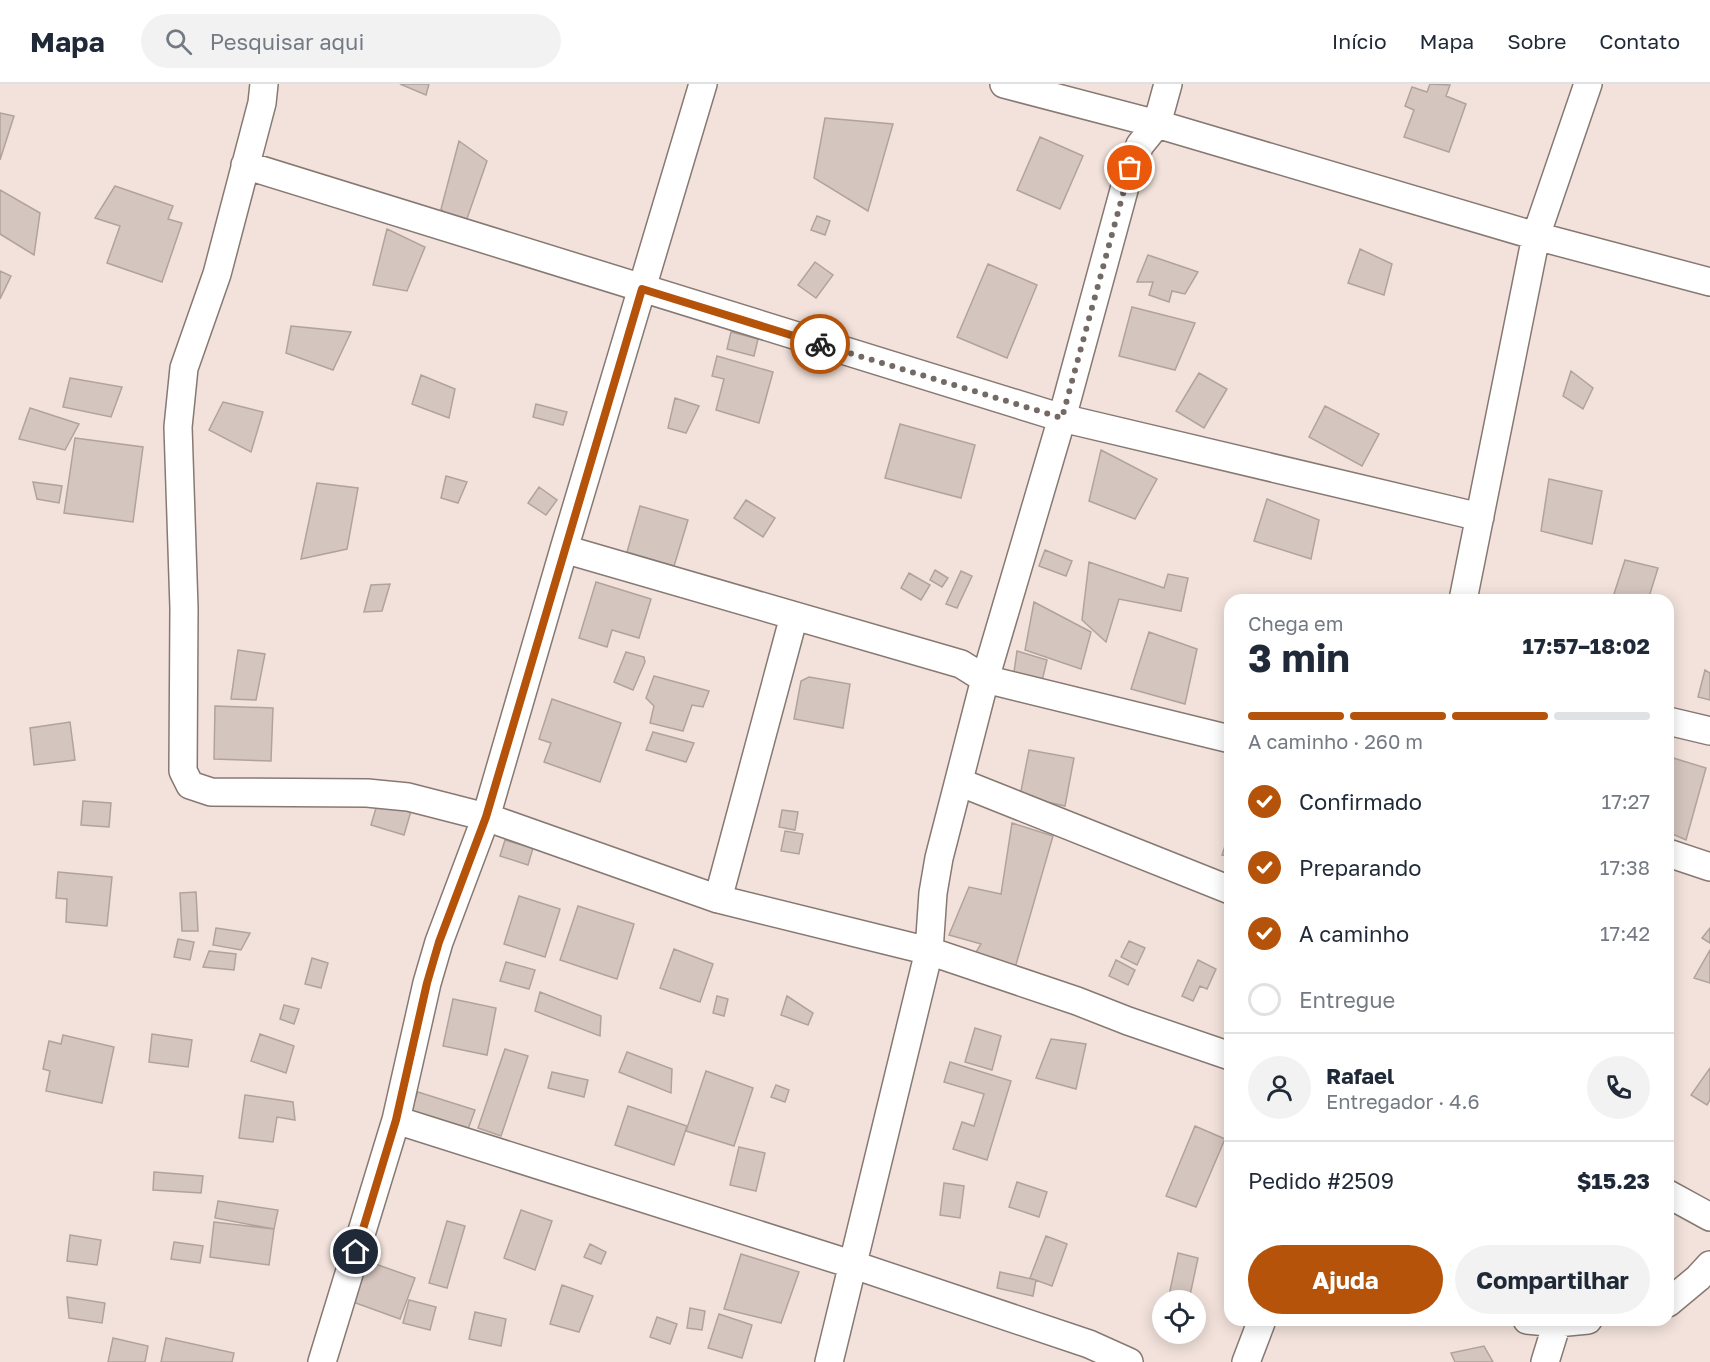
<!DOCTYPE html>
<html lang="pt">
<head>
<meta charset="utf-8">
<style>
  body { margin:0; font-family:"Golos Text",sans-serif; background:#f2f2f3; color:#1f2937; height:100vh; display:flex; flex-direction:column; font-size:22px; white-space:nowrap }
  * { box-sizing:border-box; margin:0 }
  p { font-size:20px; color:#747a83 }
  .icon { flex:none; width:33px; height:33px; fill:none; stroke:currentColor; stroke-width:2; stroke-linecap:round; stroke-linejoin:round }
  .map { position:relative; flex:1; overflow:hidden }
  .side { position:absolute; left:1224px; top:510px; width:450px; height:732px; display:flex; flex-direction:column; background:#fff; border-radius:18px; box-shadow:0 3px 15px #0003 }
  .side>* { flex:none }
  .tools { position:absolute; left:1152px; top:1206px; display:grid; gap:12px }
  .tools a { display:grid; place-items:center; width:54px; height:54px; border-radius:50%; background:#fff; box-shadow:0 3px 15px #0003; font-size:30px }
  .pin { position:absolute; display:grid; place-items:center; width:51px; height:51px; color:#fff; margin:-26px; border:3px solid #fff; border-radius:50%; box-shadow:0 2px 6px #0007 }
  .courier { position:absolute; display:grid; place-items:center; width:60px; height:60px; margin:-30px; border:4px solid #b45309; border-radius:50%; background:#fff; color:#222; box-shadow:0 2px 8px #0007 }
  .overview em { font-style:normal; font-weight:700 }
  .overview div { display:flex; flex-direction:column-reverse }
  .overview { display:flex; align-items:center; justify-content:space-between; height:102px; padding:0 24px }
  h1 { font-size:39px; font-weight:700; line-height:45px }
  .bar { display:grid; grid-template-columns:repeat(4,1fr); gap:9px 6px; align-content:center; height:72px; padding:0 24px }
  .bar i { height:8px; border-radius:4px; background:#e0e1e3 }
  .bar .active { background:#b45309 }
  .bar p { grid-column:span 4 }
  .line { display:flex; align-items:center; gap:15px; padding:0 24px; border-top:2px solid #e0e1e3 }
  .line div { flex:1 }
  .round { display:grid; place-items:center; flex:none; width:63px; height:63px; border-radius:32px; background:#f2f2f3 }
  ol { padding:0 24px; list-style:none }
  li { display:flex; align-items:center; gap:18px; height:66px }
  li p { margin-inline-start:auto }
  li .icon { padding:6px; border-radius:50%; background:#b45309; color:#fff; stroke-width:4 }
  li:last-child { color:#747a83 }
  li i { width:33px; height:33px; border:3px solid #e0e1e3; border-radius:50% }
  .primary-button { display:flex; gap:12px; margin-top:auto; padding:12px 24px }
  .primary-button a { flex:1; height:69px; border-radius:36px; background:#b45309; color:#fff; font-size:24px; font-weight:700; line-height:69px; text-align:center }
  .primary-button a+a { background:#f2f2f3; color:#1f2937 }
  header { display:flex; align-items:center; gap:36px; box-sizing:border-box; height:84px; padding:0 30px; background:#fff; border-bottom:2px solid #e0e1e3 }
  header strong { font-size:28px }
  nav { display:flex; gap:33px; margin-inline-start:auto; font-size:21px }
  .search { width:420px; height:54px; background:#f2f2f3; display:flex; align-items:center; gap:15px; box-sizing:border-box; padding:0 21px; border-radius:33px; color:#747a83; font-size:22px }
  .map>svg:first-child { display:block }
  .building { fill:#d4c5be; stroke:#b1a39c; stroke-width:1.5 }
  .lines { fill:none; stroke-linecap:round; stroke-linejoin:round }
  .minor-casing { stroke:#877972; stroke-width:30 }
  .minor { stroke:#fff; stroke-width:27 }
  .done { stroke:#736a66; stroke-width:6; stroke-dasharray:0 10.8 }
  .route { stroke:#b45309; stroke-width:8 }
</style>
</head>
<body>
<header>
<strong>Mapa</strong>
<div class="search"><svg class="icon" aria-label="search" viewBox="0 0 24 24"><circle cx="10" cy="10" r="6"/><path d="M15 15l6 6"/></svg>Pesquisar aqui</div>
<nav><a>Início</a><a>Mapa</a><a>Sobre</a><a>Contato</a></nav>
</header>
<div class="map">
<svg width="1710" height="1278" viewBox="0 0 1710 1278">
  <rect width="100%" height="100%" fill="#f2e2db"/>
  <path class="building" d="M400 0H429L426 11Z
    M1430 0 1450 1 1446 12 1466 20 1449 68 1404 53 1414 26 1405 22 1412 3 1427 8Z
    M0 29 14 32 0 76Z
    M825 34 893 40 868 127 814 94Z
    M1040 53 1083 72 1060 125 1017 106Z
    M459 57 487 77 462 149 441 125Z
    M115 102 173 122 168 135 182 139 162 198 107 179 120 142 95 134Z
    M0 106 40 129 34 171 0 150Z
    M817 132 830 137 825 151 811 146Z
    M387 145 425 163 407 207 373 201Z
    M1360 165 1392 180 1384 211 1348 199Z
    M1148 171 1198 188 1185 210 1172 207 1169 218 1149 211 1153 198H1137Z
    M815 178 833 191 816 214 798 201Z
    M988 180 1037 201 1007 274 957 253Z
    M0 187 11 192 0 215Z
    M1132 223 1195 239 1175 286 1119 272Z
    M291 242 351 248 333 286 286 269Z
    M731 248 758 255 754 272 727 265Z
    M717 272 773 288 759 339 716 326 724 295 712 292Z
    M1571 287 1593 304 1583 325 1563 312Z
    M1199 289 1227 305 1204 344 1176 327Z
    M421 291 455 305 449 334 412 320Z
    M70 294 122 303 111 333 63 323Z
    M675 314 699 322 686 349 668 344Z
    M223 318 263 328 251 368 209 346Z
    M536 320 567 328 563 341 533 333Z
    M1325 322 1379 350 1362 382 1309 353Z
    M30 324 79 340 65 366 19 355Z
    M900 340 975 361 961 414 885 394Z
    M75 354 143 363 133 438 64 429Z
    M1101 366 1157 395 1135 435 1089 417Z
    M446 392 467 398 458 419 441 414Z
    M1549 395 1602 407 1592 460 1541 447Z
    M33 398 62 402 59 419 37 415Z
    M317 399 358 404 347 465 301 475Z
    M539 403 557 416 546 431 528 419Z
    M1267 415 1319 436 1311 475 1254 457Z
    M746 416 775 434 763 453 734 434Z
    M640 422 688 436 674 482 627 468Z
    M1045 466 1072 477 1066 492 1039 482Z
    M1625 476 1658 484 1648 516H1612Z
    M1089 478 1164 504 1168 490 1188 494 1181 527 1119 515 1106 558 1082 536Z
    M935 486 948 494 942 503 930 496Z
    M961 487 972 492 957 524 946 520Z
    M909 489 930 501 921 516 901 504Z
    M596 498 651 515 639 554 612 546 607 563 579 554Z
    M390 500 382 527 364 528 371 501Z
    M1034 518 1091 548 1081 585 1025 566Z
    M1149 548 1197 565 1185 620 1131 605Z
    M238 566 265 570 256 616 231 615Z
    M1017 567 1047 576 1041 601 1013 595Z
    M626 568 644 573 645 578 633 606 614 598Z
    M1705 586 1710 589V616L1698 613Z
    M654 592 709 607 703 623 692 621 683 647 650 639 654 622 646 614Z
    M809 593 850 600 843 644 794 635 801 597Z
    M552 615 621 639 600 698 544 678 551 659 539 655Z
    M215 622 273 624 271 677 214 675Z
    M70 638 75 676 34 681 30 644Z
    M653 648 694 659 686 678 646 666Z
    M1029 666 1074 674 1065 722 1020 712Z
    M1670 673 1706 684 1686 756 1668 748V678Z
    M83 717 111 719 109 743 81 741Z
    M378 717 411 727 404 751 371 741Z
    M782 726 798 728 795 746 779 743Z
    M1012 739 1053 752 1015 884 973 873 981 860 949 851 969 803 1001 810Z
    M785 747 803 750 799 770 781 767Z
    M1230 747V772L1222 771Z
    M505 756 533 764 528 781 500 772Z
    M58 788 112 793 107 842 66 838 67 815 56 814Z
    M196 808 198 847H182L180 809Z
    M519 812 560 825 545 873 504 860Z
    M578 822 634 840 617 895 560 876Z
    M216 844 250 849 241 866 213 861Z
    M1710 844V859L1702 854Z
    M178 855 194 858 190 876 174 873Z
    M1129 857 1145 864 1137 881 1121 873Z
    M674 865 713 880 700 918 660 904Z
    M1710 866V899L1694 894Z
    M209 867 236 870 234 886 203 883Z
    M312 874 328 879 321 904 305 900Z
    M1116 876 1135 886 1128 901 1109 892Z
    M1198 876 1216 885 1207 905 1200 902 1193 917 1182 912Z
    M506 878 535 886 529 905 500 897Z
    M540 908 601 932 600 952 535 927Z
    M717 912 728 915 724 932 713 929Z
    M787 912 813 929 808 941 781 931Z
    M453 915 496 924 487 971 443 962Z
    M284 921 299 925 294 940 280 935Z
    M975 944 1001 952 992 986 965 978Z
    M152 950 192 956 188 983 149 978Z
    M260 950 294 962 286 989 251 977Z
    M63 951 114 963 102 1019 46 1007 50 987 43 985 49 957 61 960Z
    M1051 955 1086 960 1076 1005 1036 994Z
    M505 965 528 972 501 1052 478 1044Z
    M627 968 672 985 671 1009 619 988Z
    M950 978 1011 997 987 1076 953 1065 962 1038 974 1042 984 1010 944 998Z
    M1710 984V1016L1707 1021 1691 1011Z
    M706 987 753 1004 734 1062 686 1047Z
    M552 988 588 996 584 1013 548 1004Z
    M776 1001 789 1006 785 1018 771 1013Z
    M418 1008 475 1026 468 1045 410 1027Z
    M245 1011 293 1018 295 1036 277 1033 273 1058 239 1054Z
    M628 1022 687 1042 674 1081 615 1061Z
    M1195 1042 1225 1055 1196 1123 1166 1112Z
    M739 1063 765 1069 756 1107 730 1101Z
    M154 1088 203 1092 201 1109 153 1106Z
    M1017 1098 1047 1108 1039 1133 1009 1123Z
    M944 1099 964 1102 960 1134 940 1131Z
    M218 1117 278 1126 274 1145 215 1134Z
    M521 1126 552 1137 535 1186 504 1174Z
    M447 1137 465 1142 447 1204 429 1199Z
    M214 1138 274 1145 269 1181 210 1173Z
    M70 1151 101 1156 97 1181 67 1177Z
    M1046 1152 1067 1160 1052 1202 1030 1194Z
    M174 1158 203 1162 200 1179 171 1175Z
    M590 1160 606 1168 601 1180 584 1173Z
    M1178 1169 1198 1174 1189 1216H1168Z
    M741 1170 799 1188 781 1239 724 1225Z
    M367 1177 415 1194 400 1235 353 1218Z
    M1000 1188 1036 1196 1033 1212 997 1204Z
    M562 1201 593 1212 579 1248 550 1240Z
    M67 1213 105 1219 102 1239 69 1234Z
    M409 1216 436 1223 430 1246 403 1239Z
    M690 1224 705 1227 702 1246 687 1244Z
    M475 1228 506 1235 501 1262 469 1255Z
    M719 1230 752 1241 742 1274 708 1264Z
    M657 1233 677 1240 670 1260 650 1253Z
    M113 1254 148 1262 145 1278H108Z
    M166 1254 234 1269 232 1278H161Z
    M1484 1262 1493 1278H1455L1451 1269Z"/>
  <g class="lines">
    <g class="minor-casing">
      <path id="minor" d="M264 0 262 19 217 190 184 284 178 343 184 524 183 687 190 701 211 708 367 709 408 713 486 733 718 815 929 867 1077 917 1128 937 1230 972
        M1004 0 1157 40 1536 152 1710 198
        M245 81 1062 334 1480 433
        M564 465 961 580 985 595 1230 655
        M1463 516 1536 152 1588 0
        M1668 637 1710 647
        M959 698 1230 806
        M1668 769 1710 783
        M718 815 794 532
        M396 1036 851 1180 1089 1260 1129 1278
        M1668 1110 1710 1133
        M1668 1219 1698 1194 1710 1181
        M1527 1236 1557 1239 1588 1236
        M322 1278 396 1036 427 899 439 858 486 733 564 465 703 0
        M829 1278 929 867 933 809 939 774 985 595 1062 334 1130 84 1140 61 1157 40 1168 0
        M1246 1278 1262 1236
        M1545 1278 1557 1239"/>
    </g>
    <use href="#minor" class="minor"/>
  </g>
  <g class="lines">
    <path class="done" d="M820 260 1062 334 1130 84"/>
    <path class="route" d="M356 1168 396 1036 427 899 439 858 486 733 642 205 820 260"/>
  </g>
</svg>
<div class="tools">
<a><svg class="icon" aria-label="locate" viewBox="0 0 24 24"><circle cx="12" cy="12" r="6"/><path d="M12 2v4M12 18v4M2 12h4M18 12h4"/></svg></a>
</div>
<div class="pin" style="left:1130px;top:84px;background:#ea580c"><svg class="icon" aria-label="bag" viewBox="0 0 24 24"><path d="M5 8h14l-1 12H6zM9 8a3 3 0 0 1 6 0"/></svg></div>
<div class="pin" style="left:356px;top:1168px;background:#1f2937"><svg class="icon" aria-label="home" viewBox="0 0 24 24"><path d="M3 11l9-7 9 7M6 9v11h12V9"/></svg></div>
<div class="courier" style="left:820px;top:260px"><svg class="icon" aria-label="bike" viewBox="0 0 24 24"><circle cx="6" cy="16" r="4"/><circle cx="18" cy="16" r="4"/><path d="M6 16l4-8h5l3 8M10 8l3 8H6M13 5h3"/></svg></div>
<section class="side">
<div class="overview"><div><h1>3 min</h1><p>Chega em</p></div><em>17:57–18:02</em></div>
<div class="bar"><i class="active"></i><i class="active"></i><i class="active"></i><i></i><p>A caminho · 260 m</p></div>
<ol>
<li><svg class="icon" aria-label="check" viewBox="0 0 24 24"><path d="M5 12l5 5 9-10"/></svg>Confirmado<p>17:27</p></li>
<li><svg class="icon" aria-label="check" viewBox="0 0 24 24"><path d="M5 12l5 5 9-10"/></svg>Preparando<p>17:38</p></li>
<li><svg class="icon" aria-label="check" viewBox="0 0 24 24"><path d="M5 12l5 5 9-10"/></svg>A caminho<p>17:42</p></li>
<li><i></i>Entregue</li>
</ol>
<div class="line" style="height:108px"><a class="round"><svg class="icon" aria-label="person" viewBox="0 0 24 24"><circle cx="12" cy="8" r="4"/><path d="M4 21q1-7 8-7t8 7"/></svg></a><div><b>Rafael</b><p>Entregador · 4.6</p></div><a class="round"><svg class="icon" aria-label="phone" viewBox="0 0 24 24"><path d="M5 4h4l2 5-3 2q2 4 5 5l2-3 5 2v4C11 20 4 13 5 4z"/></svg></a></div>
<div class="line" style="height:78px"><div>Pedido #2509</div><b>$15.23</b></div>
<div class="primary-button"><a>Ajuda</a><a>Compartilhar</a></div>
</section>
</div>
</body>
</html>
